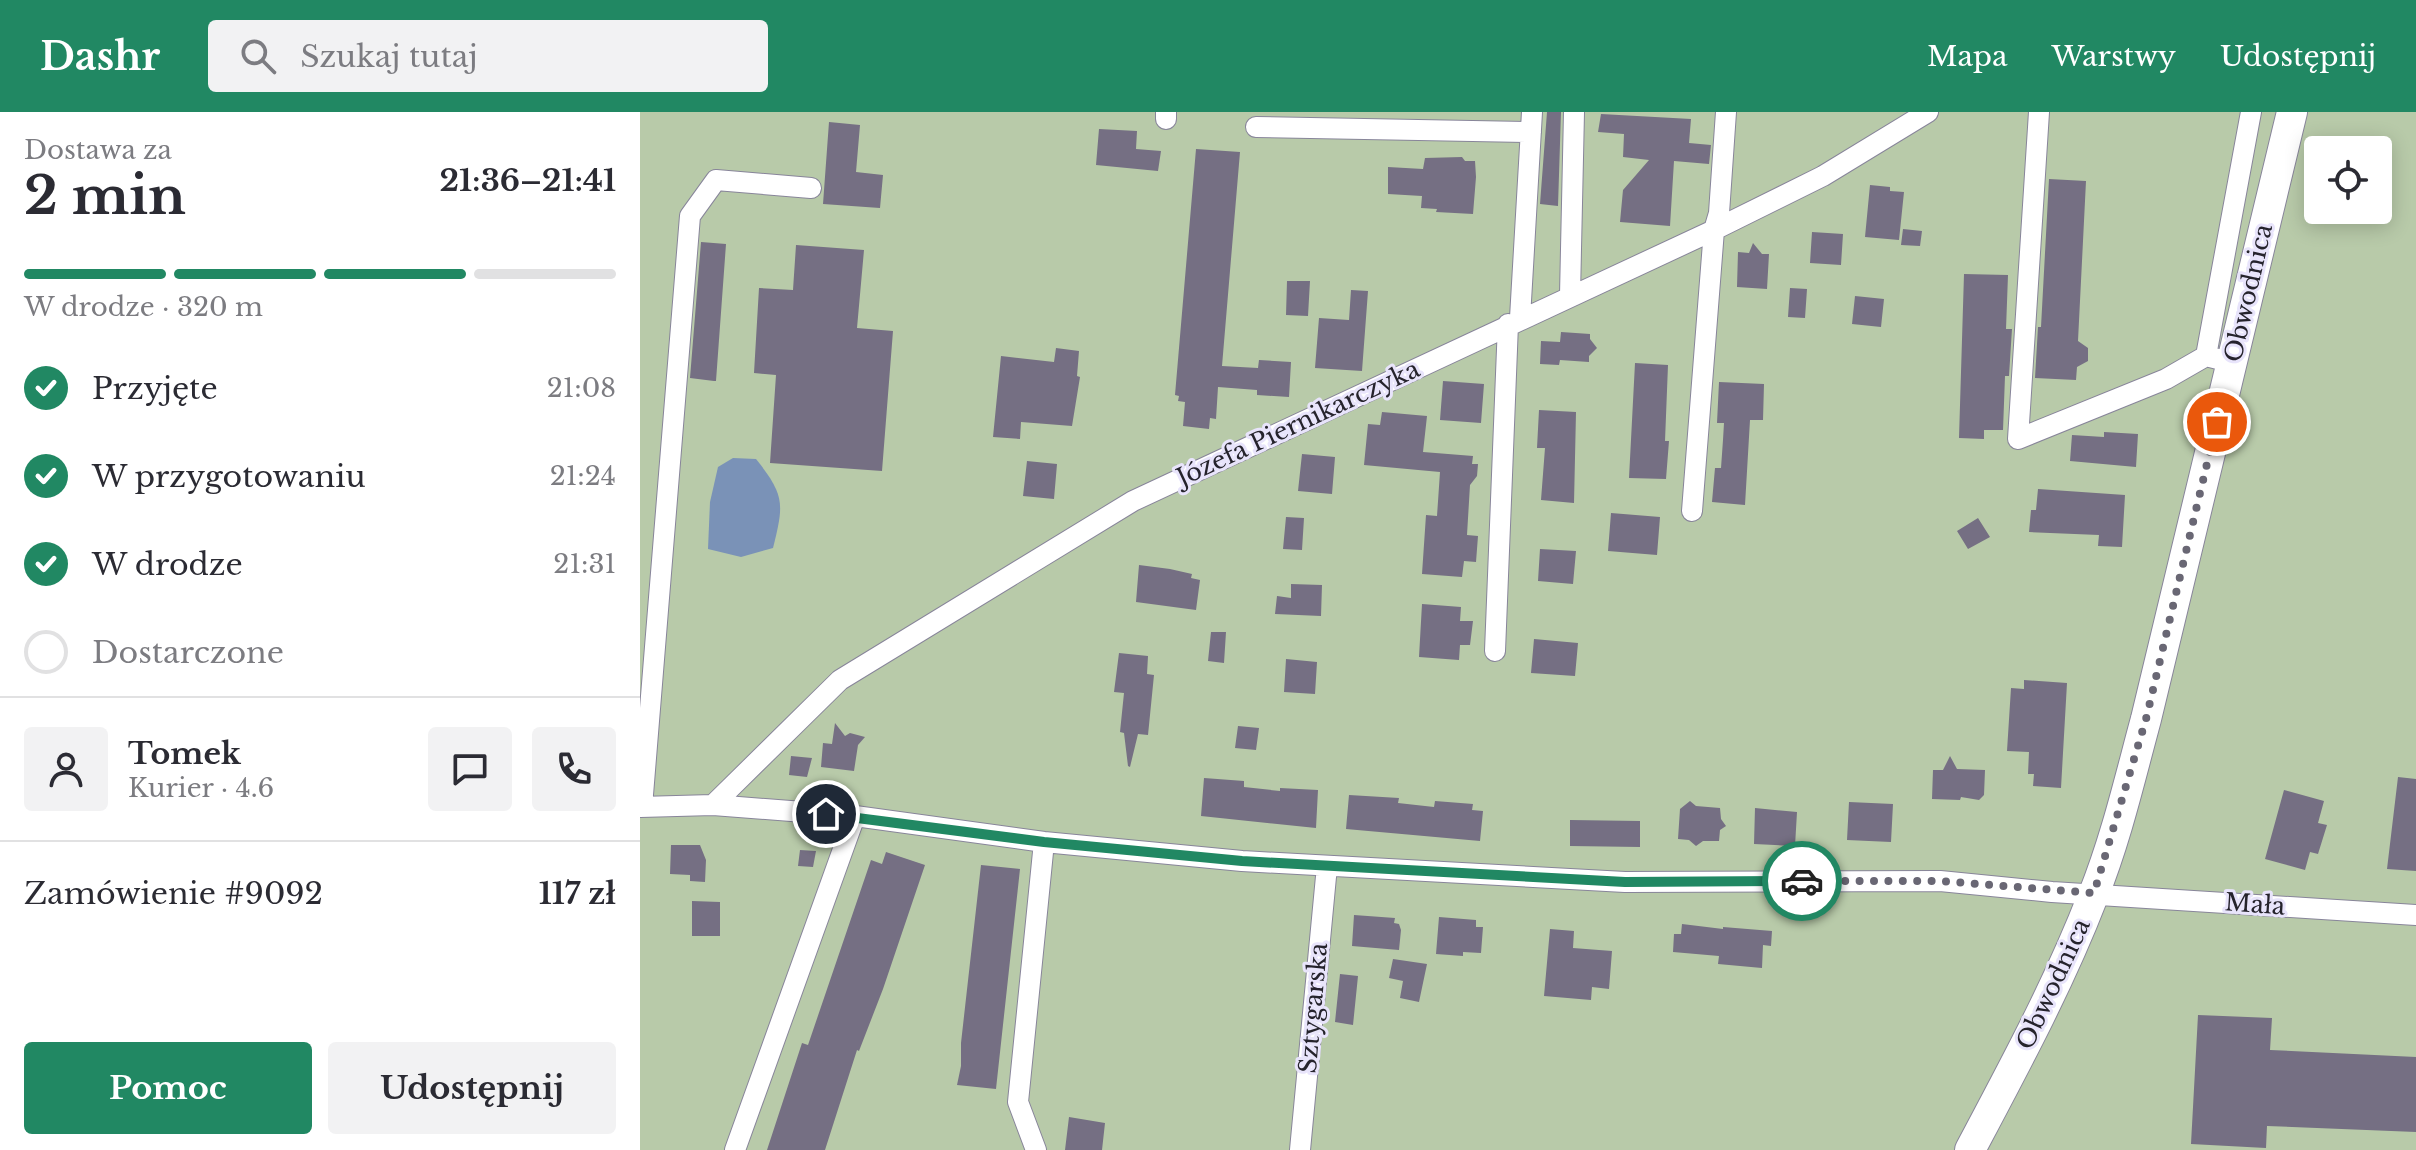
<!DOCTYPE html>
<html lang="pl">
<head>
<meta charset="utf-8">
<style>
  body { margin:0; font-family:"Libre Baskerville",serif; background:#f2f2f3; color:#2b2b33; height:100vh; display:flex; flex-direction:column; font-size:30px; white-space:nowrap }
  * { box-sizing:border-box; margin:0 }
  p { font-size:26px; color:#7c7c81 }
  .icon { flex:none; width:44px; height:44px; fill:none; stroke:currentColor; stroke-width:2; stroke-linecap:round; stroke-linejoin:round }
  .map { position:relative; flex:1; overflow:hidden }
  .drawer { display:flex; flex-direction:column; background:#fff; width:640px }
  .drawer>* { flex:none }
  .controls { position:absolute; left:1664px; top:24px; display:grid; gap:16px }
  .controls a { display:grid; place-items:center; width:88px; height:88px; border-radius:8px; background:#fff; box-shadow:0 4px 20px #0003; font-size:40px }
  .pin { position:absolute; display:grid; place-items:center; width:68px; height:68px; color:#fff; margin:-34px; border:4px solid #fff; border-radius:50%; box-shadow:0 2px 8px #0007 }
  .courier { position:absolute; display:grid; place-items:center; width:80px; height:80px; margin:-40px; border:6px solid #218863; border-radius:50%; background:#fff; color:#222; box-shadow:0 2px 10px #0007 }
  .head em { font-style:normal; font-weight:700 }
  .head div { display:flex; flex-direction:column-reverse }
  .head { display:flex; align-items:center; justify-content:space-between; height:136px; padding:0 24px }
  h1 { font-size:52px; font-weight:700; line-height:60px }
  .bar { display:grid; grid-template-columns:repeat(4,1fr); gap:12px 8px; align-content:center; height:96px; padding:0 24px }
  .bar i { height:10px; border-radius:6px; background:#e1e1e2 }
  .bar .on { background:#218863 }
  .bar p { grid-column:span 4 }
  .line { display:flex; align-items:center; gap:20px; padding:0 24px; border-top:2px solid #e1e1e2 }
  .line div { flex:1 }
  .round { display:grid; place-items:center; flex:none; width:84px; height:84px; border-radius:8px; background:#f2f2f3 }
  ol { padding:0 24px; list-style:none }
  li { display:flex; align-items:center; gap:24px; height:88px }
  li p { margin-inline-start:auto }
  li .icon { padding:8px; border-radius:50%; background:#218863; color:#fff; stroke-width:4 }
  li:last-child { color:#7c7c81 }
  li i { width:44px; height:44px; border:4px solid #e1e1e2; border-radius:50% }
  .primary-button { display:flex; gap:16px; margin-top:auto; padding:16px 24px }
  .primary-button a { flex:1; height:92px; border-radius:8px; background:#218863; color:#fff; font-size:32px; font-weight:700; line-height:92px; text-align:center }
  .primary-button a+a { background:#f2f2f3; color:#2b2b33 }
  header { display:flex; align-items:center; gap:48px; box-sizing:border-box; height:112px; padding:0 40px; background:#218863; color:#fff }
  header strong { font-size:38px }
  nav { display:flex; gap:44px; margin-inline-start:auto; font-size:28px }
  .search { width:560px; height:72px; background:#f2f2f3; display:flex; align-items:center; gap:20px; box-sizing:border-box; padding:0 28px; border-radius:8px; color:#7c7c81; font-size:30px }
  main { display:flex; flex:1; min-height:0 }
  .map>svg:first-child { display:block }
  .green { fill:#b8caa9; fill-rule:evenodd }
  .water { fill:#7a92b7 }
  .building { fill:#756f83 }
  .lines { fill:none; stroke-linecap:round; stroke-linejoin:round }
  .minor-casing { stroke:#88859a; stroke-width:22 }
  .highway-casing { stroke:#88859a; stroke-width:32 }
  .minor { stroke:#fff; stroke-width:20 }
  .highway { stroke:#fff; stroke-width:30 }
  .done { stroke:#696774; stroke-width:8; stroke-dasharray:0 14.4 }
  .route { stroke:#218863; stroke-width:10 }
  .labels { text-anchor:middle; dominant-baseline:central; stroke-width:6; stroke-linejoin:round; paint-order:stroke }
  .street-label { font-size:24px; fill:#25232c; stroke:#e8e4fb }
</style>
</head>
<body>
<header>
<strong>Dashr</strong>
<div class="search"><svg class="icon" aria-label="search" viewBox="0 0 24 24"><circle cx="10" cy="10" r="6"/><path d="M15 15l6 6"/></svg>Szukaj tutaj</div>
<nav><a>Mapa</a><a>Warstwy</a><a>Udostępnij</a></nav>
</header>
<main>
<section class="drawer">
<div class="head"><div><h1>2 min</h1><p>Dostawa za</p></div><em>21:36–21:41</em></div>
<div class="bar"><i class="on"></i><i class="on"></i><i class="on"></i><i></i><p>W drodze · 320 m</p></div>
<ol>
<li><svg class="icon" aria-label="check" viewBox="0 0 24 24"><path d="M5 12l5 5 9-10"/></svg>Przyjęte<p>21:08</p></li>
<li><svg class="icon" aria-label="check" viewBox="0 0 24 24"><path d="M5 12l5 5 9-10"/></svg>W przygotowaniu<p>21:24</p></li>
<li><svg class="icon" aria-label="check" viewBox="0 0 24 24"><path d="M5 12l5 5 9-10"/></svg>W drodze<p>21:31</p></li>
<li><i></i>Dostarczone</li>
</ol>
<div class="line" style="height:144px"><a class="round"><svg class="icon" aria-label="person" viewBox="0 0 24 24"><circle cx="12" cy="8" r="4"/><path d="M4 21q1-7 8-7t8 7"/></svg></a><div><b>Tomek</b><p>Kurier · 4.6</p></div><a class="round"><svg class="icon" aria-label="chat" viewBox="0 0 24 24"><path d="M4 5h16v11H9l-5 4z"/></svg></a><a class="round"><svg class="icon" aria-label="phone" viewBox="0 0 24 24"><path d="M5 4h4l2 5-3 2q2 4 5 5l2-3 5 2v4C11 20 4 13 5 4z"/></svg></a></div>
<div class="line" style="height:104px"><div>Zamówienie #9092</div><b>117 zł</b></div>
<div class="primary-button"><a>Pomoc</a><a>Udostępnij</a></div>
</section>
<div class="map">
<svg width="1776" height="1038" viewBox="0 0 1776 1038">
  <rect width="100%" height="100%" fill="#e8e4fb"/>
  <path class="green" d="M0 0H1776V1038H0ZM1678 38H1738V98H1678Z"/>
  <path class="water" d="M93 346 116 347C145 383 144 392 133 436L101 445 68 437 70 390 78 355Z"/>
  <path class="building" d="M907 0H921L918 94 900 92Z
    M961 2 1051 7 1049 31 1071 33 1069 52 1034 49 1030 114 980 110 983 78 1009 48 983 45 984 22 958 20Z
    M189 10 220 13 216 60 243 63 240 96 183 92Z
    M459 17 497 19 496 37 521 39 518 59 456 53Z
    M556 37 600 40 582 254 618 256 619 248 651 250 649 285 617 283V278L578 275 576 307 570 306 569 317 543 314 545 290 538 289 539 284 535 283Z
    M822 45 825 49H835L836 65 833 102 796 100 797 97 781 96 782 84 748 82V55L783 57 785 46Z
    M1409 67 1446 69 1438 229 1448 236V249L1437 255 1436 268 1395 266 1398 215H1401Z
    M1230 73 1250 75V79L1264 80 1259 128 1225 125Z
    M1263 117 1282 119 1280 134 1261 133Z
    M1172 120 1203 122 1201 153 1170 151Z
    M61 130 86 132 76 269H74L50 266Z
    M1113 131 1122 142H1129L1127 177 1097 175 1098 140 1109 141Z
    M156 133 224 138 217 216 253 219 242 359 130 351 136 263 114 261 119 176 153 178Z
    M1324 162 1368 163 1366 217H1372L1369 264H1365L1363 318H1344V327L1319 326Z
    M647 169H670L668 204 646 203Z
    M1150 176 1167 177 1165 206 1148 205Z
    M711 178 728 179 722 259 675 256 679 206 709 208Z
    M1215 184 1244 187 1241 215 1212 212Z
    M921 220 950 222V227L957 236 949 244V250L920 248 919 253 900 252 901 229 920 230Z
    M416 236 439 239 437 264 440 265 432 314 381 310 380 327 353 325 361 244 414 250Z
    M995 251 1028 253 1025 329H1029L1026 367 989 366Z
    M803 269 844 272 841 311 800 308Z
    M1079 270 1124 272 1123 308H1110L1105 393 1072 390 1075 356H1081L1083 328 1084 311H1077Z
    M899 298 936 300 934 391 901 388 905 336H897Z
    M742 300 787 304 783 340 833 344 832 352H838L837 364 830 373 827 423 838 424 836 450 824 449 822 465 782 462 786 403 797 404 800 360 724 353 728 312 740 313Z
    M1464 320 1498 322 1496 355 1430 349 1432 323 1464 325Z
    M662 342 695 345 692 382 658 379Z
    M387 349 417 352 414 387 383 384Z
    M1398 377 1485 383 1482 435 1458 434 1459 423 1389 420 1391 398H1396Z
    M971 401 1020 405 1017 443 968 439Z
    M646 405 664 406 662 438 643 437Z
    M1338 406 1350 425 1328 437 1317 419Z
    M900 437 936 439 933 472 898 469Z
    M499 453 530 457 552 462 551 466 560 468 556 498 496 490Z
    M651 472 682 473 681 504 635 502 637 484 651 486Z
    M782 492 821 495 820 509H833L830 533H820L819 548 779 545Z
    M571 520H586L584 551 568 549Z
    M894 527 938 531 935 564 891 561Z
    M479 541 508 544 507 562 514 563 508 623 498 622 490 655 488 654 484 621 480 620 484 581 474 580Z
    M646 547 677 550 675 582 644 580Z
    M1384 568 1427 571 1421 676 1393 674 1394 662H1388L1389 640 1367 639 1371 576 1384 577Z
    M195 611 205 624 210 621 225 625 218 633 214 659 181 655 183 631 192 632Z
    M598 614 619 616 616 638 595 636Z
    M151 644 172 646 167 665 149 663Z
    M1310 644 1317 657 1345 658 1344 683 1339 688 1321 685 1320 688 1292 687 1293 658H1303Z
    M1758 665 1776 667V759L1747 757Z
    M564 666 604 669V675L640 679V676L678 678 676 716 561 704Z
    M1644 678 1684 689 1678 711 1687 713 1678 742 1670 740 1665 758 1625 747Z
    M709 683 759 686 758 691 794 695 795 689 833 692 832 698 843 699 840 729 706 717Z
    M1050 689 1056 694 1080 696 1081 707 1086 714 1080 718 1079 729H1063L1056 734 1049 728 1038 727 1040 697Z
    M1209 690 1253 692 1251 730 1207 728Z
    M1115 696 1157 700 1155 734 1114 732Z
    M930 708 1000 709V735L930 734Z
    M31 733H60L66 748 65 770 50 769V763L30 762Z
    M160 738 176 739 173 755 158 754Z
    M246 740 285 753 243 877 219 939 217 938 185 1038H127L162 931 168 933 231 748 242 752Z
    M341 753 380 757 356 977 317 973 321 954V931Z
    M52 789 80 790V824H52Z
    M714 803 755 806 754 811 759 812 761 818 759 838 712 834Z
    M799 805 836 808V815H843L841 841 823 840V844L796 842Z
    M1042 812 1083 817V815L1132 819 1131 834 1123 833 1122 856 1078 852 1079 844 1033 840 1034 822H1041Z
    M910 817 934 819 933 836 972 839 969 877 952 875 951 888 904 884Z
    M753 847 787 852 779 890 760 886 763 869 749 866Z
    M700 862 718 864 713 913 695 910Z
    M1558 903 1632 906 1630 938 1776 945V1020L1627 1014 1626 1036 1551 1032Z
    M429 1005 465 1011 462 1038H425Z"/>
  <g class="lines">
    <g class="minor-casing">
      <path id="minor" d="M1399 0 1378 327 1526 267 1566 244
        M526 7V0
        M616 15 891 20
        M930 183 934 0
        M880 206 892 0
        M1578 247 1566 244 1611 0
        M1052 399 1074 118 1079 101 1086 0
        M855 539 868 212
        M73 693 200 568 493 389 1074 118 1183 64 1288 0
        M0 695 73 693 215 704 404 730 602 749 985 770 1300 769 1412 780 1776 803
        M2 695 50 104 76 68 171 76
        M95 1038 215 704
        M396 1038 378 990 404 730
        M660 1038 687 754"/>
    </g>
    <g class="highway-casing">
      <path id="highway" d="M1330 1038C1374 955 1419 872 1453 784 1476 727 1490 666 1506 607L1652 0"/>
    </g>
    <use href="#minor" class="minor"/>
    <use href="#highway" class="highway"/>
  </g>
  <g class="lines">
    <path class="done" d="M1162 769H1300L1454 781 1506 607 1577 310"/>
    <path class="route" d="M186 702 404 730 602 749 985 770 1162 769"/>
  </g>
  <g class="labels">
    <g class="street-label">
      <text transform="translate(1608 181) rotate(-77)">Obwodnica</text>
      <text transform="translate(658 311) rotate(-25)">Józefa Piernikarczyka</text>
      <text transform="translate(1615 792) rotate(4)">Mała</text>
      <text transform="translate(1413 872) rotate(-65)">Obwodnica</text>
      <text transform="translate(673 896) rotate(-85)">Sztygarska</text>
    </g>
  </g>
</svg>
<div class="controls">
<a><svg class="icon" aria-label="locate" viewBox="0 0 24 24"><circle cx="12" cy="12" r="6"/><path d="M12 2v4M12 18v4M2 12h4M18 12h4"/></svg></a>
</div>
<div class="pin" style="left:1577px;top:310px;background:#ea580c"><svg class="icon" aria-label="bag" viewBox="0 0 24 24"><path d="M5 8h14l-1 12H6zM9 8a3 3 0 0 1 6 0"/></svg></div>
<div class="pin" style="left:186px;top:702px;background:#1f2937"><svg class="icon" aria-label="home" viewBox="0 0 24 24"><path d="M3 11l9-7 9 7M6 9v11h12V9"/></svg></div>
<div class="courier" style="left:1162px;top:769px"><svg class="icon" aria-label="car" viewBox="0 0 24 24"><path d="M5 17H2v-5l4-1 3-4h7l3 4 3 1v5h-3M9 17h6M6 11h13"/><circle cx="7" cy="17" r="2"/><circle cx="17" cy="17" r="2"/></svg></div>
</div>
</main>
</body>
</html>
